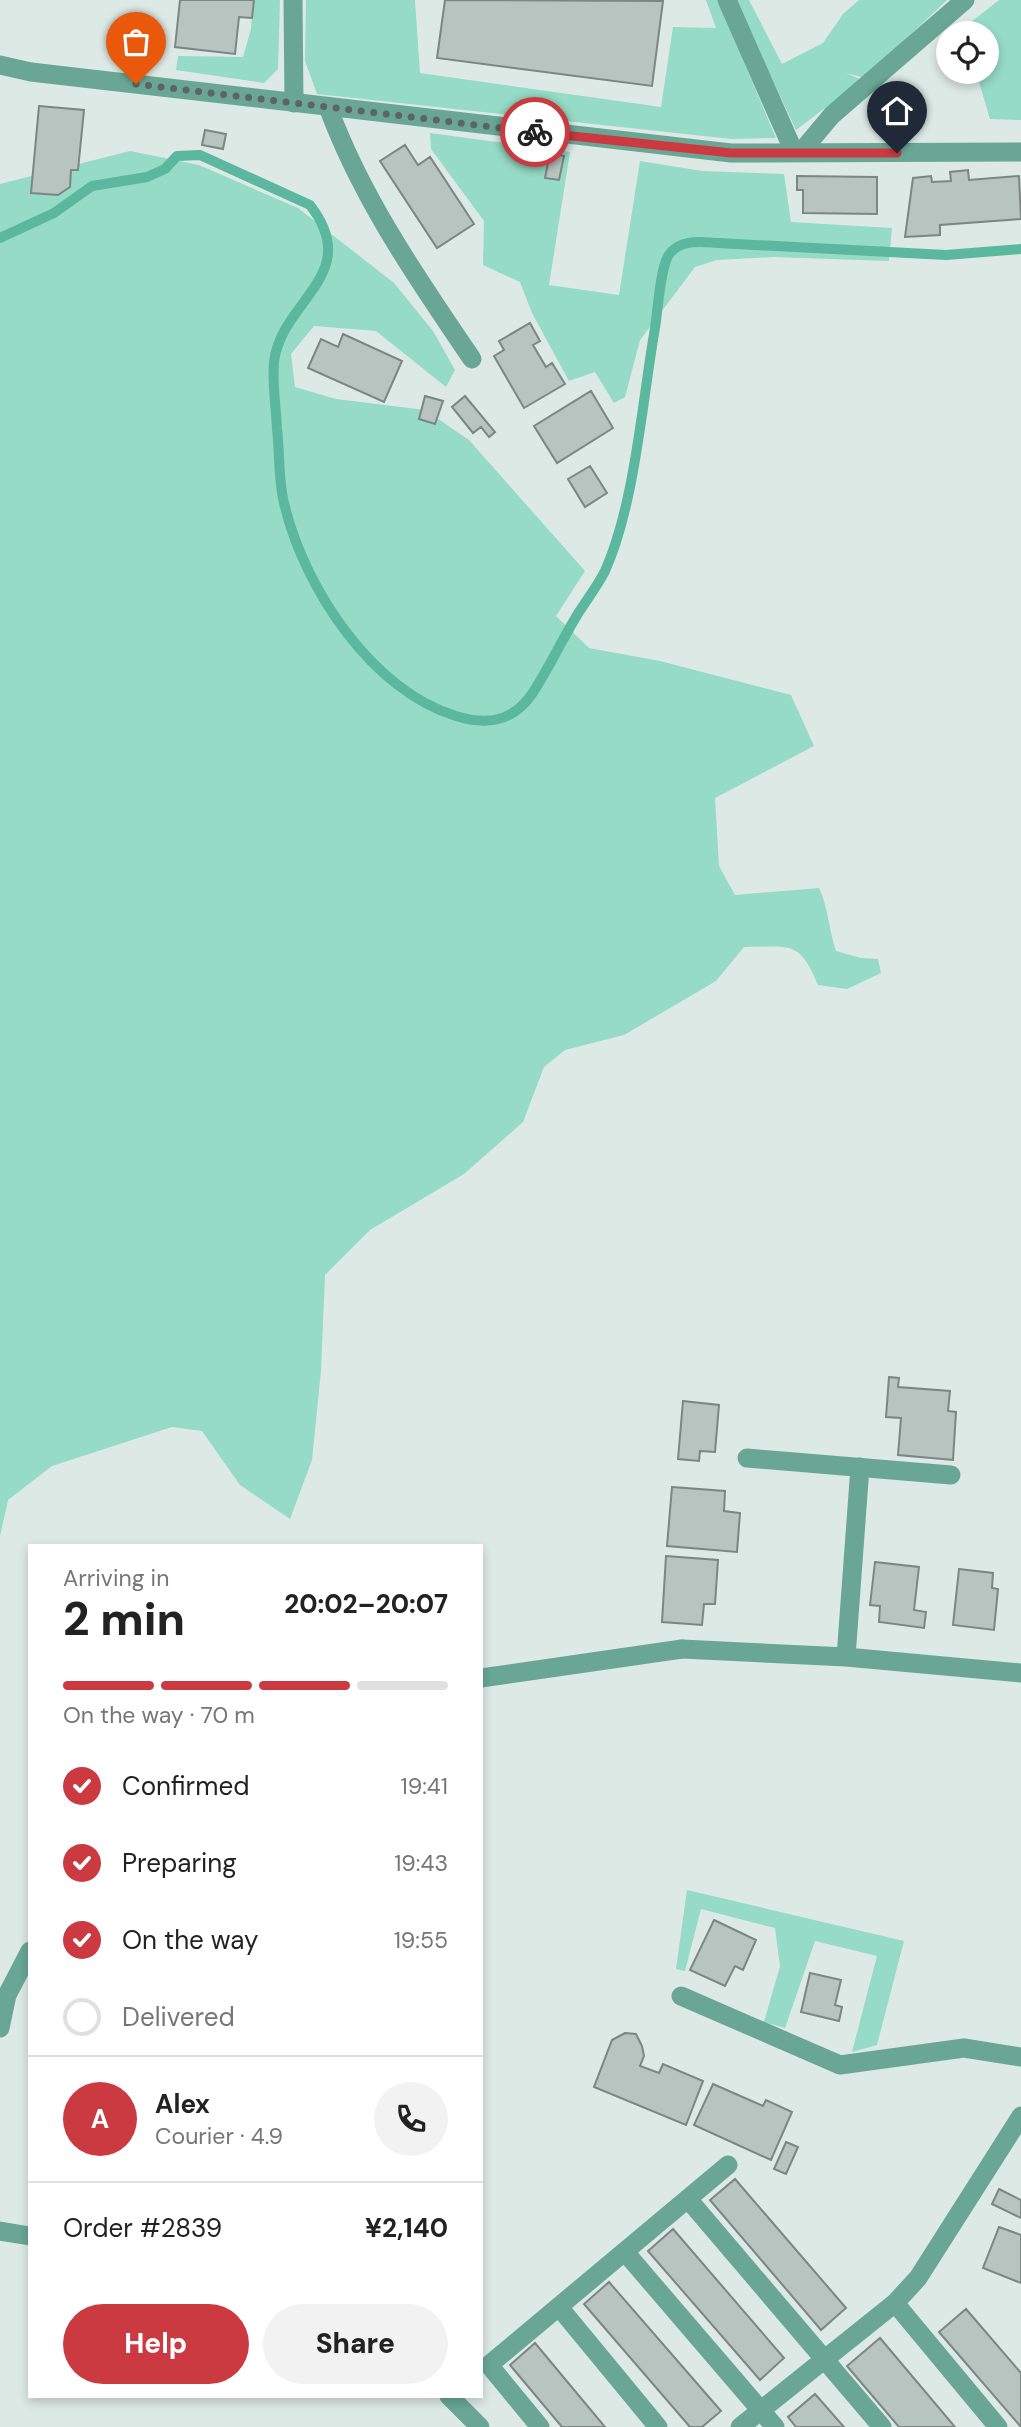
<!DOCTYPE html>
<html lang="en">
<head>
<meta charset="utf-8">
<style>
  body { margin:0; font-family:"DM Sans",sans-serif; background:#f2f2f2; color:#222; height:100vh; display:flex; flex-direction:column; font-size:26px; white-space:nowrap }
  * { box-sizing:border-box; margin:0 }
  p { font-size:23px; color:#767676 }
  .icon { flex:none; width:38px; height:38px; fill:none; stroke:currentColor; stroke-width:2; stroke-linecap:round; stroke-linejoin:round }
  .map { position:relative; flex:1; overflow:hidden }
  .side { position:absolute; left:28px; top:1544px; width:455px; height:854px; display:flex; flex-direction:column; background:#fff; border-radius:0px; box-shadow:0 4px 10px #0003 }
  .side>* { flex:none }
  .fabs { position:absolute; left:936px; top:21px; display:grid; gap:14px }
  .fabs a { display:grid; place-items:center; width:63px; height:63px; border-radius:50%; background:#fff; box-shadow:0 4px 10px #0003; font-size:35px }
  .pin { position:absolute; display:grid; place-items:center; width:60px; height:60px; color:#fff; margin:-72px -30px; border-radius:50% 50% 50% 0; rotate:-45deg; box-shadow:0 0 7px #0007 }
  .pin .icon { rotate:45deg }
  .courier { position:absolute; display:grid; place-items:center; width:70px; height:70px; margin:-35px; border:5px solid #ca3a40; border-radius:50%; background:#fff; color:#222; box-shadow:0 2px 9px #0007 }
  .overview em { font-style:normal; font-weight:800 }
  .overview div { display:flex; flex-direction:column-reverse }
  .overview { display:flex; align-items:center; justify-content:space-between; height:119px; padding:0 35px }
  h1 { font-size:46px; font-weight:800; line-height:52px }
  .bar { display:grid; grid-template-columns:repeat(4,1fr); gap:10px 7px; align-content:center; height:84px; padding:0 35px }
  .bar i { height:9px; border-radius:5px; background:#e0e0e0 }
  .bar .selected { background:#ca3a40 }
  .bar p { grid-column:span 4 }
  .line { display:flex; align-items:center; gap:18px; padding:0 35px; border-top:2px solid #e0e0e0 }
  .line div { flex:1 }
  .round { display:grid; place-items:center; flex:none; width:74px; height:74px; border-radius:37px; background:#f2f2f2 }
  ol { padding:0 35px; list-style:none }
  li { display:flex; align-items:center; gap:21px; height:77px }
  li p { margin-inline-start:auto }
  li .icon { padding:7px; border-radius:50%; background:#ca3a40; color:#fff; stroke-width:4 }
  li:last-child { color:#767676 }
  li i { width:38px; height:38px; border:4px solid #e0e0e0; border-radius:50% }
  .cta { display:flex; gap:14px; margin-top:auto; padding:14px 35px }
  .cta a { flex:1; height:80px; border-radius:42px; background:#ca3a40; color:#fff; font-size:28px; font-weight:800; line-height:80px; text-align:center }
  .cta a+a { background:#f2f2f2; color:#222 }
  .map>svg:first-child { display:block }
  .green { fill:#95dbc5 }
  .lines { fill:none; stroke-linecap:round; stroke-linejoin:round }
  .stream { stroke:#5bb79d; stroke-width:10 }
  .building { fill:#b8c4c0; stroke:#7c8682; stroke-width:2 }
  .service { stroke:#69a794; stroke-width:19 }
  .minor { stroke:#69a794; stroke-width:19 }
  .done { stroke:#5e6462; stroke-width:7; stroke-dasharray:0 12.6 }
  .route { stroke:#ca3a40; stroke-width:9 }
</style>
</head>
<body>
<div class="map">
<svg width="1021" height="2427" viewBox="0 0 1021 2427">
  <rect width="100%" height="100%" fill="#dde9e5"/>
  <path class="green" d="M253 0H280L278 69 264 83 176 70 178 56 243 57 251 29Z
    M306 0H415L420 73 661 107 673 27 716 28 706 0H718L776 138 731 139 317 94 305 61Z
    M735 0H749L782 64 823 43 843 14 859 0H947L865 78 846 73 862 80 796 130Z
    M999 0H1021V120L990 119 976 72H987V33H963L962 29Z
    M430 133 570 152 549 285 619 295 640 161 702 171 784 174 791 222 892 228 889 261 774 257 717 260 695 267 640 340 625 397 614 403 595 372 569 381 532 313 520 282 483 265 484 221 431 149Z
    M130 151 199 165 298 208 394 283 433 331 455 370 446 387 376 331 314 326 291 354 295 387 336 399 425 410 469 440 585 571 556 616 589 648 660 661 791 695 814 746 715 798 719 866 735 895 819 888C828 906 829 931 836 951L861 958 878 959 881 973 847 989 818 985C799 939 790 947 744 947L716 981 624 1035 565 1050 544 1067 523 1122 464 1174 370 1230 325 1275 321 1371 312 1460 290 1519 240 1485 202 1431 172 1427 52 1466 8 1500 0 1536V184Z
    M687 1890 904 1941 877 2045 852 2052 877 1956 815 1941 785 2028 764 2022 780 1966 775 1928 701 1909 685 1971 676 1969Z"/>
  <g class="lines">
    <path class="stream" d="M0 238 54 213 92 186 147 177 165 169 177 156 200 155 310 205C364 275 281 300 274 362 272 384 276 406 277 429 280 454 278 483 285 507 305 588 372 691 456 716 491 727 518 720 537 686 552 662 564 636 579 612 588 598 598 585 605 571 635 504 642 402 655 328 658 309 660 271 668 256 679 238 702 242 718 243L946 255 1021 249"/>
  </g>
  <path class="building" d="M180 0H254L252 18 239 17 235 54 175 47Z
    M445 0 663 1 652 86 437 58Z
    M39 106 84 110 78 170H71L70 187 58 195 31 193Z
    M205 130 226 134 223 149 202 145Z
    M405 145 418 165 430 157 474 224 437 248 380 161Z
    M550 153 564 156 559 180 545 178Z
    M968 170 969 180 1019 176 1021 219 940 225V235L905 237 913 178 931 176 932 182 951 181 950 172Z
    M797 176 877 177V214L803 213V190H797Z
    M530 323 540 341 533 345 546 367 552 363 565 384 524 408 494 356 504 350 499 341Z
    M343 334 402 361 384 402 308 368 321 339 338 347Z
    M591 391 613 428 557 463 534 426Z
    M425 396 443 401 435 424 419 419Z
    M465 396 495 432 489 437 481 427 473 433 452 407Z
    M590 466 607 493 585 507 568 479Z
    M889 1377 899 1378 898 1387 950 1391 948 1411 956 1412 953 1460 898 1455 901 1418 886 1417Z
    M683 1401 719 1405 715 1452 700 1451 699 1461 678 1459Z
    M672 1487 725 1491 724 1511 740 1513 737 1552 667 1546Z
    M666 1556 718 1560 715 1604H704L702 1625 662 1622Z
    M875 1562 919 1567 914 1610 926 1612 924 1628 879 1622 880 1606 870 1605Z
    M959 1569 993 1573 992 1588 998 1589 994 1630 953 1625Z
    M714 1920 756 1940 743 1970 735 1966 725 1986 690 1970Z
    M810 1973 841 1980 835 2005 842 2007 839 2021 801 2012Z
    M625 2033 636 2034 642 2046 644 2056 640 2066 659 2073 663 2064 703 2081 686 2125 594 2087 612 2040Z
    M713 2084 763 2106 766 2100 792 2112 771 2160 694 2125Z
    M786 2142 798 2147 786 2174 774 2169Z
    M735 2179 846 2308 821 2330 710 2200Z
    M999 2189 1021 2200V2218L992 2204Z
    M999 2227 1021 2235V2283L983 2268Z
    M673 2229 784 2358 760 2380 648 2251Z
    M609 2282 721 2411 702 2427H690L584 2304Z
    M966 2309 1021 2373V2427L939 2332Z
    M880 2338 955 2427H899L847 2366Z
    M535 2343 605 2427H562L510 2365Z
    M815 2394 844 2427H796L788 2417Z"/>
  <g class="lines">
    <path class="service" d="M293 0 294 103
      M727 0 794 152
      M328 107C362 199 417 278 472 359
      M801 152 832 115 965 0
      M747 1458 951 1475
      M481 1678 682 1649
      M0 2028 7 1995 30 1951
      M688 2199 882 2427
      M625 2252 775 2427
      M895 2303 998 2427
      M559 2307 658 2427
      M540 2427 489 2365 728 2165"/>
    <path class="minor" d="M0 65 31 72 731 153 1021 152
      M682 1649 846 1657 1021 1673
      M846 1657 860 1467
      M681 1996 840 2065 964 2048 1021 2057
      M0 2231 30 2236
      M449 2396 480 2427
      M740 2427 895 2303 918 2278 1021 2116"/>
  </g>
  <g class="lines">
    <path class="done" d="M136 84 535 132"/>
    <path class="route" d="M535 132 731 153H897"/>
  </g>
</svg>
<div class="fabs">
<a><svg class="icon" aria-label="locate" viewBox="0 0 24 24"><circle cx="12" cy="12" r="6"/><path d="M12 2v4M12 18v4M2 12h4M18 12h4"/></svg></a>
</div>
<div class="pin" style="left:136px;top:84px;background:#ea580c"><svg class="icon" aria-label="bag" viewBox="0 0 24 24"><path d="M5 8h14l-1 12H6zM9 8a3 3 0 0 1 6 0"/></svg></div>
<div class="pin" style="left:897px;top:153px;background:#1f2937"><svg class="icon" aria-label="home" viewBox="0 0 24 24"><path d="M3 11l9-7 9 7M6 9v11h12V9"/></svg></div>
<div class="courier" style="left:535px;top:132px"><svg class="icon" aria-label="bike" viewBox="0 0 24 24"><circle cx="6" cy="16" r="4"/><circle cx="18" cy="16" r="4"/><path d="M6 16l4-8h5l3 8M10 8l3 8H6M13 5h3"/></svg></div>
<section class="side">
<div class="overview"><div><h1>2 min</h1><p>Arriving in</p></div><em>20:02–20:07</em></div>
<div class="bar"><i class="selected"></i><i class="selected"></i><i class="selected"></i><i></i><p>On the way · 70 m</p></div>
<ol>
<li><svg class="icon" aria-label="check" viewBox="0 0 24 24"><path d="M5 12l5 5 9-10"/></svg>Confirmed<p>19:41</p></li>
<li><svg class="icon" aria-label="check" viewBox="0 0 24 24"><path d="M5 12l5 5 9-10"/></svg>Preparing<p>19:43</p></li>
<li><svg class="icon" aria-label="check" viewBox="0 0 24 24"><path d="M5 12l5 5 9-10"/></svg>On the way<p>19:55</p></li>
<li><i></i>Delivered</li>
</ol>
<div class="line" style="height:126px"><b class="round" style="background:#ca3a40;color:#fff">A</b><div><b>Alex</b><p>Courier · 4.9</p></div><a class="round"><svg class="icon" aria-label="phone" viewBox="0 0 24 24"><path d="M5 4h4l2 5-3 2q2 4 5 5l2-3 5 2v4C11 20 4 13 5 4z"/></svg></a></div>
<div class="line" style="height:91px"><div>Order #2839</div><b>¥2,140</b></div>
<div class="cta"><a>Help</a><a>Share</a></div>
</section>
</div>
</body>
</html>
